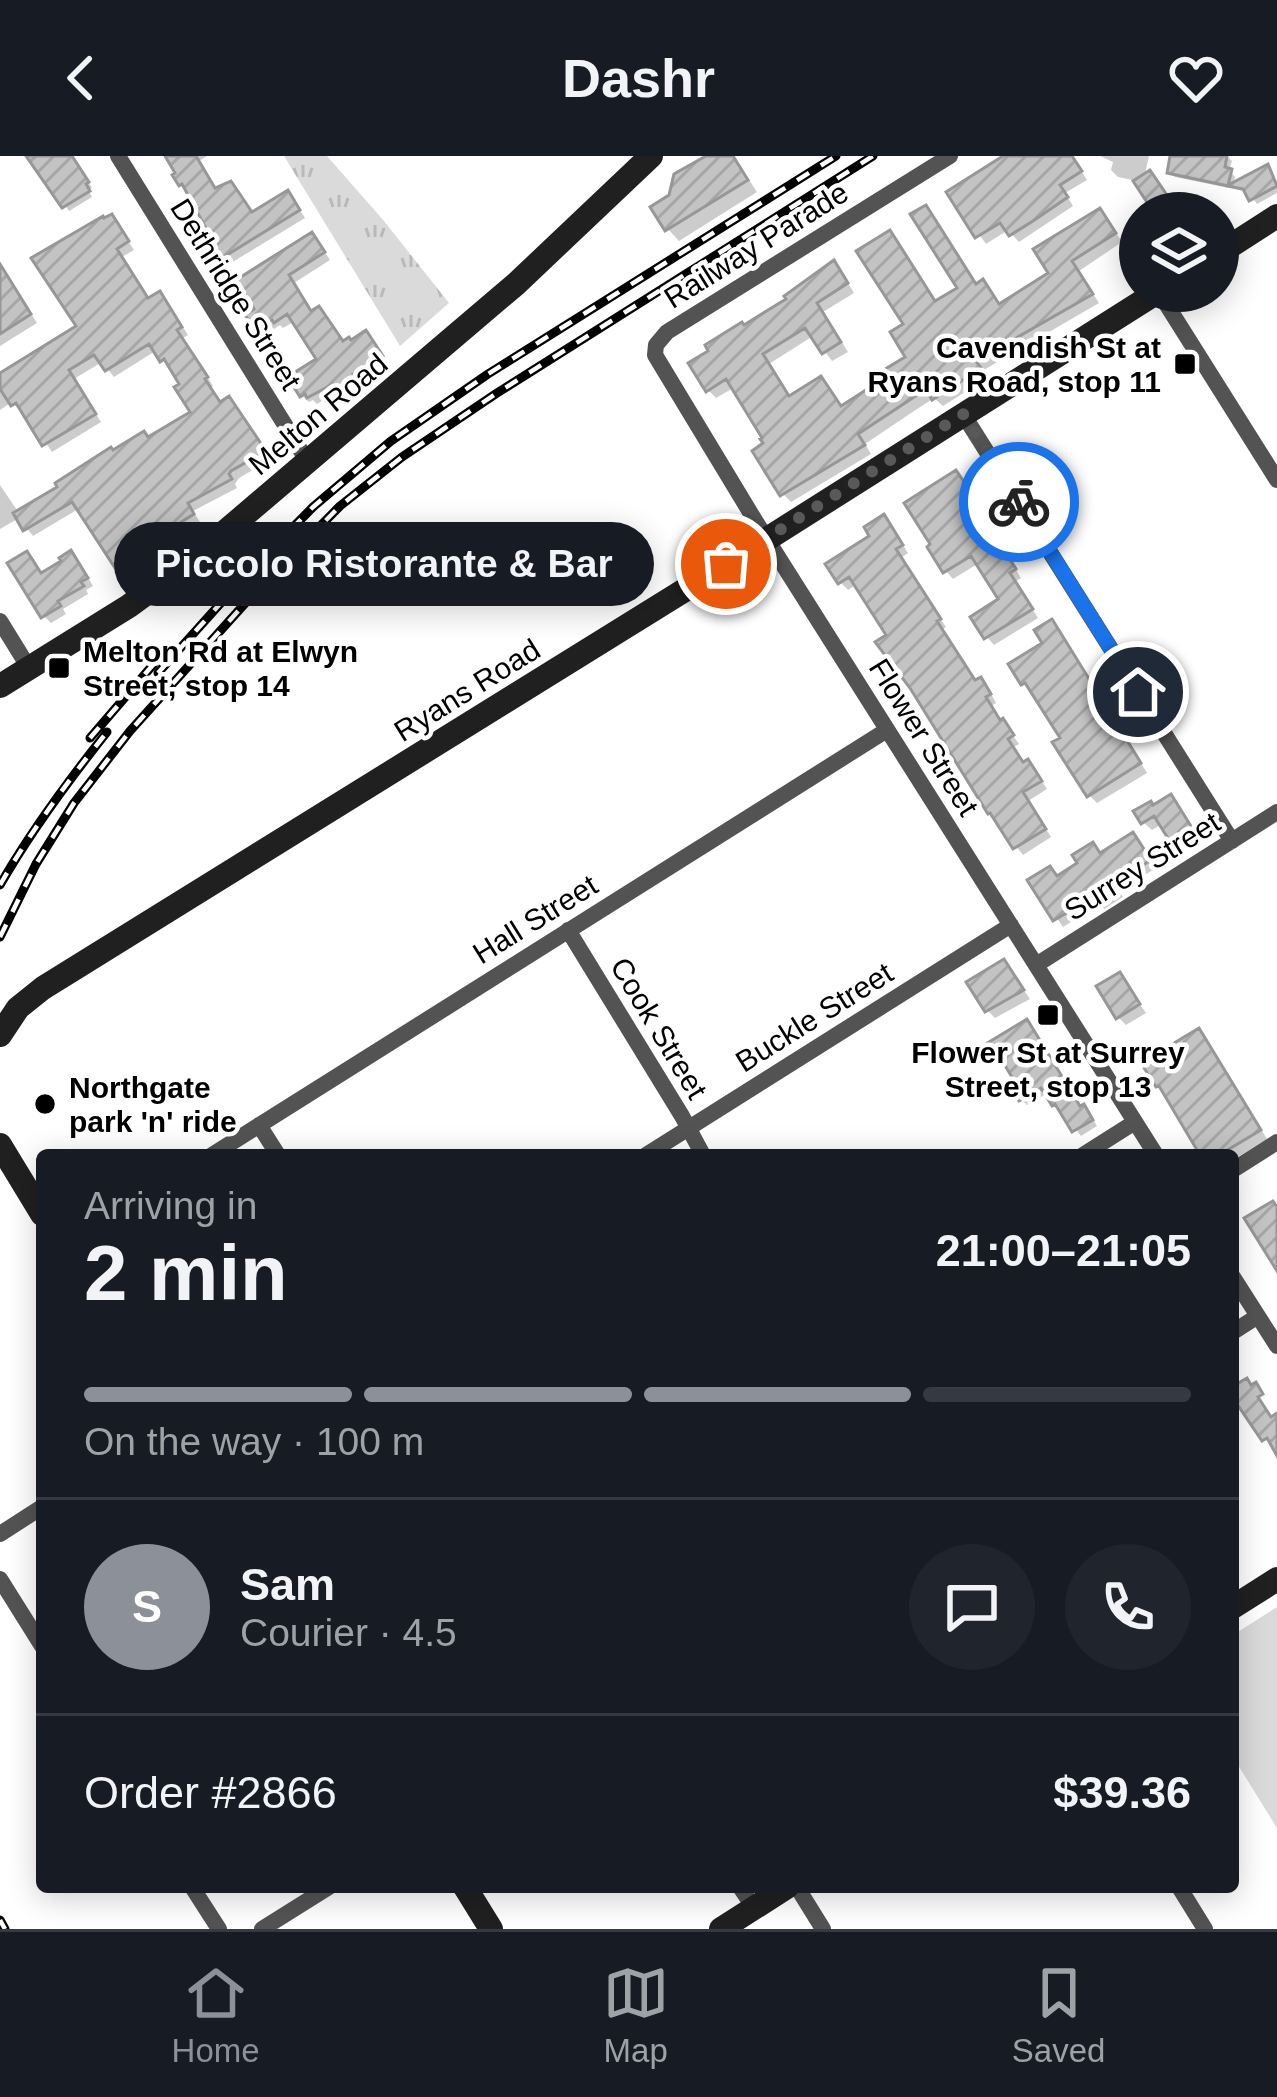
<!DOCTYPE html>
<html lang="en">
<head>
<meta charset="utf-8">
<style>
  body { margin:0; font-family:Arial,sans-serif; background:#20242c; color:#f1f3f6; height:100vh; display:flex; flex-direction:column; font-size:45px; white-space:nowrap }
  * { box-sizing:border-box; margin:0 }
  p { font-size:39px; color:#9ea1a6 }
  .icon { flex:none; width:66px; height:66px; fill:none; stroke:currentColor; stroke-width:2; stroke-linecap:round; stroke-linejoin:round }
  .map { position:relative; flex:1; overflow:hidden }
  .drawer { position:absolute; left:36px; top:993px; width:1203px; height:744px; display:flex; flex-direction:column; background:#171b24; border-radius:12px; box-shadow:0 6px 30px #0003 }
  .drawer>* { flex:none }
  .fabs { position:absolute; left:1119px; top:36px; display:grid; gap:24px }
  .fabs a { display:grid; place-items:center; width:120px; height:120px; border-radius:50%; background:#171b24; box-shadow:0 6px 30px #0003; font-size:60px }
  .pin { position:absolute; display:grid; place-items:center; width:102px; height:102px; color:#fff; margin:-51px; border:6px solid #fff; border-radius:50%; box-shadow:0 3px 12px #0007 }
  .courier { position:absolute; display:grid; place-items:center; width:120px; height:120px; margin:-60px; border:9px solid #1a73e8; border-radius:50%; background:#fff; color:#222; box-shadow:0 3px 15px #0007 }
  .bubble { position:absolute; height:84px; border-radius:42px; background:#171b24; box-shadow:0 6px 30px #0003; font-size:39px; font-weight:700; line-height:84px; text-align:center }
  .summary em { font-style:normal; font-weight:700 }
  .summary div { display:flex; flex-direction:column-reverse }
  .summary { display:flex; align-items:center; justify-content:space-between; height:204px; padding:0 48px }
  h1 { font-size:78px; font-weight:700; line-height:90px }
  .bar { display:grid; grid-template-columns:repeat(4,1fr); gap:18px 12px; align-content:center; height:144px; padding:0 48px }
  .bar i { height:15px; border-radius:9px; background:#363941 }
  .bar .on { background:#8c9099 }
  .bar p { grid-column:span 4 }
  .line { display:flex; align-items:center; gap:30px; padding:0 48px; border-top:3px solid #363941 }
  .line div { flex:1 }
  .round { display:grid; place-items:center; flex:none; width:126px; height:126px; border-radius:63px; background:#20242c }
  header { display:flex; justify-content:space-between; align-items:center; height:156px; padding:0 48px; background:#171b24; font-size:54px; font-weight:700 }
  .menu { display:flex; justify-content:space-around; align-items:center; height:168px; border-top:3px solid #363941; background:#171b24; font-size:33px; color:#9ea1a6 }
  .menu a { display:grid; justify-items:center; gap:6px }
  .menu .on { color:#8c9099 }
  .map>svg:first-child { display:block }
  .park { fill:url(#park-tufts) }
  .pitch { fill:#dadada }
  .shadow { fill:#0003 }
  .building { fill:url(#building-hatch); stroke:#979797; stroke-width:3 }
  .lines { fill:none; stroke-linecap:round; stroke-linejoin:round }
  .street { stroke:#535353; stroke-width:16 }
  .secondary { stroke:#202020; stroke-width:24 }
  .rail-casing { stroke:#000; stroke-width:9 }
  .rail { stroke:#fff; stroke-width:4.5; stroke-dasharray:14; stroke-linecap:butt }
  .done { stroke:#595959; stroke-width:12; stroke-dasharray:0 21.6 }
  .route { stroke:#1a73e8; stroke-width:15 }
  .poi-dot { fill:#000; stroke:#fff; stroke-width:4.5 }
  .labels { text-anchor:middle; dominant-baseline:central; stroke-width:9; stroke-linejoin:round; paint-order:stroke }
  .street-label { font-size:30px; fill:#000; stroke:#fff }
  .poi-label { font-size:30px; font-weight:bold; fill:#000; stroke:#fff; text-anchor:start }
</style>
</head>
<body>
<header><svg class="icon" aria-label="back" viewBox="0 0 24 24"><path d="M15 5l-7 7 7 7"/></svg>Dashr<svg class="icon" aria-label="heart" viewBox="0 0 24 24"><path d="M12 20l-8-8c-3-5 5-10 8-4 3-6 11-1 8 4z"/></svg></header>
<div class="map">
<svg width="1277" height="1773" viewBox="0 0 1277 1773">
  <defs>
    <pattern id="park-tufts" width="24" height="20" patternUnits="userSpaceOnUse" patternTransform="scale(3)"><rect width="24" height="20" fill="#dadada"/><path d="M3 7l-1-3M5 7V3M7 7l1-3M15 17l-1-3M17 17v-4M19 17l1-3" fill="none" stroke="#b9b9b9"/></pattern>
    <pattern id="building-hatch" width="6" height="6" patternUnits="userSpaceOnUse" patternTransform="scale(3)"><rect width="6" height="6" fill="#c3c3c3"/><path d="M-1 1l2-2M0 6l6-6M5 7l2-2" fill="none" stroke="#a6a6a6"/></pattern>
  </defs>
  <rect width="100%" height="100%" fill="#fff"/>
  <path class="park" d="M284 0H327L384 65 449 147 400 190Z"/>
  <path class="pitch" d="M1277 1451V1672L1233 1601V1479Z"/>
  <path class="shadow" d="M30 0H73L92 32 88 34 92 41 69 55Z
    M169 0H207L199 5 217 35 253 59 294 45 305 62 231 107 225 101 189 34 181 28Z
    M711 0 731 1 742 13 757 36 679 85 668 73 672 41Z
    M1009 0H1072L1087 24 1065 37 1073 50 1019 86 1008 74 986 88 950 37Z
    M1100 0H1149L1144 22 1178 57H1156L1137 25 1118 21 1111 14 1113 6Z
    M1173 0H1227L1232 5 1229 14 1235 21 1233 30 1268 12 1277 25V37L1257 48 1248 36 1175 21 1170 16Z
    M925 52 934 61 977 130 982 127 1001 151 1052 118 1108 64 1122 86 1079 115 1099 147 982 215 987 222 943 250 934 242 911 257 865 288 871 298 791 346 783 338 767 288 735 231 716 242 708 234 745 172 842 117 854 137 823 156 848 196 832 205 813 180 769 208 791 242 821 224 842 253 893 226 909 202 937 148 961 133Z
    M112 61 134 94 122 101 150 144 159 138 167 146 188 179 183 182 213 230 210 232 221 249 236 252 271 303 239 322 235 328 237 332 193 355 200 366 140 403 142 407 125 418 80 352 33 380 19 362 0 373V329L19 357 113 297 149 284 194 257 183 229 157 194 114 221 102 206 74 223 101 266 52 296 24 254 21 256 12 246 0 254V221L81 171Z
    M1140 67V98L1126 76Z
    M319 87 330 104 294 127 313 157 344 188 373 185 387 208 358 226 361 231 346 240 340 234 317 248 313 244 309 246 302 239 320 203 295 165 283 172 280 169 274 173 271 170 262 175 255 168 258 154 240 124Z
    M0 108 37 167 0 190Z
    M963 326 1006 390 1003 392 1021 422 1015 426 1038 462 994 489 987 481 1002 444 979 407 953 423 946 415Z
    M891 370 908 397 901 402 946 471 943 473 977 527 988 532 996 547 991 550 1019 588 1014 591 1024 609 1035 614 1047 633 1028 645 1051 681 1023 699 990 657 880 487 891 480 857 428 848 434 840 426Z
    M65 405H78L93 430 86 434 88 438 63 453 66 458 51 467 44 460 42 420Z
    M1052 467 1060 475 1147 617 1097 647 1089 639 1064 583 1024 527Z
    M1179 650 1200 684 1182 695 1162 668 1152 674 1143 666 1154 652Z
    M1133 680 1156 712 1119 735 1123 741 1104 753 1100 748 1063 771 1031 725 1058 722Z
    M1004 806 1030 843 995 862 987 854Z
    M1120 819 1146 857 1126 869 1118 861Z
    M1198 876 1207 884 1267 983 1233 1004V999H1204L1168 940 1158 930Z
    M988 890 1089 957 1097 970 1081 980 1048 937 1027 949 1021 943 1017 924 1007 906 1002 909Z"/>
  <path class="building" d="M26 0H72L89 26 86 28 90 35 62 52Z
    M165 0H196L215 32 231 25 252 56 288 34 300 54 222 102 182 28 179 30 172 19 175 17Z
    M706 0H733L748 24 665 75 650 51 669 39 674 18Z
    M1003 0H1072L1082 15 1060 29 1068 41 1033 65 1009 80 1000 67 975 82 946 36Z
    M1170 0H1227L1225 11 1232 13 1228 29 1268 8 1277 30 1249 45 1243 33 1167 17Z
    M1150 14 1171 45 1178 57H1154L1133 25Z
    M926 49 976 128 983 123 999 148 1048 117 1033 93 1100 52 1116 77 1072 105 1093 138 976 205 981 212 932 244 926 233 902 249 858 278 865 289 780 340 752 295 763 287 760 283 762 282 726 223 706 236 688 207 708 195 705 189 742 166 744 169 786 143 784 140 834 104 848 127 817 147 841 186 822 198 805 172 763 198 789 240 821 220 841 250 866 234 868 238 889 225 882 215 905 201 890 176 903 168 856 95 890 74 935 145 957 132 910 58Z
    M112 58 129 85 117 93 148 142 160 135 182 171 177 174 208 221 205 223 220 246 229 240 266 295 231 315 229 318 232 323 188 347 194 358 135 395 137 398 115 412 72 346 23 375 13 357 57 331 55 327 111 291 113 294 144 275 148 281 190 256 174 231 179 228 164 203 160 206 149 188 105 215 94 199 69 214 96 258 42 290 16 247 11 250 0 233V217L76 170 31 102 103 60 104 62Z
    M312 76 325 96 289 119 311 155 319 150 343 185 349 181 351 184 366 174 383 200 353 218 356 223 337 235 333 228 307 242 305 238 300 241 290 225 295 222 292 218 316 203 287 158 274 167 272 164 265 168 262 164 253 170 245 159 254 153 236 124Z
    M0 108 31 158 0 178Z
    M956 314 1001 381 997 383 1016 413 1010 417 1033 453 984 483 970 461 998 443 971 400 943 417 927 391 930 388 904 347Z
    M884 358 903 389 896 393 941 463 937 465 975 524 981 521 991 538 986 541 1000 564 1003 562 1014 579 1008 583 1023 606 1028 603 1042 625 1023 636 1046 673 1013 693 990 657 988 658 910 532 875 486 886 479 849 421 838 428 825 408 869 380 864 371Z
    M71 394 88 422 81 426 84 430 58 445 61 450 41 462 7 407 27 395 41 417 61 405 59 402Z
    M1052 463 1141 607 1087 641 1052 586 1060 582 1025 527 1021 529 1008 508 1042 487 1034 474Z
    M1171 638 1194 675 1172 689 1154 660 1141 668 1133 655 1151 645 1153 649Z
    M1133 676 1151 704 1114 727 1117 732 1094 747 1091 742 1053 765 1027 724 1050 710 1057 720 1077 707 1072 699 1093 686 1100 697Z
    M1004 803 1024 834 985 856 966 826Z
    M1120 816 1140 848 1116 863 1096 830Z
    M1027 863 1080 950 1084 948 1093 964 1072 976 1055 948 1052 950 1041 932 1019 945 1008 926 1013 923 1000 901 993 905 984 889Z
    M1199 872 1261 974 1219 999H1200L1159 930 1156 931 1141 907Z
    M1273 1045 1277 1051V1115L1244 1062Z
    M1247 1222 1251 1229 1256 1226 1263 1238 1258 1241 1271 1261 1277 1257V1300L1267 1282 1262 1285 1233 1242V1230Z"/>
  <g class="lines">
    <path class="street" d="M118 0 308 306
      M950 0 667 176 656 189 655 199 756 366 1156 999
      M1158 135 1277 324
      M963 258 1232 685
      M0 465 29 512
      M568 774 682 960 703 999
      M1036 809 1277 656
      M259 969 278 999
      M212 999 887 574
      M646 999 1011 769
      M1083 999 1135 966
      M1233 1014 1277 986
      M1233 1121 1277 1190
      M1233 1176 1258 1160
      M0 1378 42 1351
      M0 1423 42 1490
      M192 1731 219 1773
      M740 1731 754 1752
      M797 1731 823 1773
      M1179 1731 1205 1773
      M262 1773 329 1731"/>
    <path class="secondary" d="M1218 98 1277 60
      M0 530 129 450 193 403 516 128 651 0
      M0 879 18 852 43 832 767 383 1159 135
      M0 989 42 1058
      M1233 1451 1277 1423
      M465 1731 491 1773
      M721 1773 787 1731"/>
    <g class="rail-casing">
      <path id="rail" d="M158 517 245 420 313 351 391 285 488 218 836 0
        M90 582 164 496
        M0 729C31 675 68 625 107 576
        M0 781 36 708 74 647 130 575 258 433 340 350 402 301 497 237 873 0
        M0 1764 5 1773"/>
    </g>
    <use href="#rail" class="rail"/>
  </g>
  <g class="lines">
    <path class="done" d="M726 408 963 258 1019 346"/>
    <path class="route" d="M1019 346 1138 536"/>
  </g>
  <g class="poi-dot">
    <rect x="1173" y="196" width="24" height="24" rx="6"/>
    <rect x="47" y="500" width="24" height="24" rx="6"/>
    <rect x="1036" y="847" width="24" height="24" rx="6"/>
    <circle cx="45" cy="948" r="12"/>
  </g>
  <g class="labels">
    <g class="street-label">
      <text transform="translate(756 89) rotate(-32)">Railway Parade</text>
      <text transform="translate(236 138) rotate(58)">Dethridge Street</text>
      <text transform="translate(318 258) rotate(-40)">Melton Road</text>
      <text transform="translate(467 534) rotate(-32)">Ryans Road</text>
      <text transform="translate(924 581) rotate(58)">Flower Street</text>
      <text transform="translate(1142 710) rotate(-32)">Surrey Street</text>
      <text transform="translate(535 763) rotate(-32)">Hall Street</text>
      <text transform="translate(814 861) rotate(-32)">Buckle Street</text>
      <text transform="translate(659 872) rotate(59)">Cook Street</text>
    </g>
    <g class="poi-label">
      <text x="1161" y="191" text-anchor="end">Cavendish St at<tspan x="1161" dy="34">Ryans Road, stop 11</tspan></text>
      <text x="83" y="495">Melton Rd at Elwyn<tspan x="83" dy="34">Street, stop 14</tspan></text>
      <text x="1048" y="896" text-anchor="middle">Flower St at Surrey<tspan x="1048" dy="34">Street, stop 13</tspan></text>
      <text x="69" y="931">Northgate<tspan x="69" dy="34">park 'n' ride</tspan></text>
    </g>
  </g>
</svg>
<div class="fabs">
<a><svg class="icon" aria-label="layers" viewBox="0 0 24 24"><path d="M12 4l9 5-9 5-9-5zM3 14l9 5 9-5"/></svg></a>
</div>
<div class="pin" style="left:726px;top:408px;background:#ea580c"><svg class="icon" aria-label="bag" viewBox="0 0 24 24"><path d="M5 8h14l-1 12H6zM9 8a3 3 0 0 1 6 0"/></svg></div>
<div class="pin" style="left:1138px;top:536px;background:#1f2937"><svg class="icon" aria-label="home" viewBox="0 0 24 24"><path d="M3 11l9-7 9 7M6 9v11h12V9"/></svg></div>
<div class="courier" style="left:1019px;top:346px"><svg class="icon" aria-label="bike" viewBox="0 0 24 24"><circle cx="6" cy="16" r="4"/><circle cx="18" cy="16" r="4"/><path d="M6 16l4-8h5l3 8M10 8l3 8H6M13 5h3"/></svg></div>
<div class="bubble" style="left:114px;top:366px;width:540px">Piccolo Ristorante &amp; Bar</div>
<section class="drawer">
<div class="summary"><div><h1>2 min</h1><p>Arriving in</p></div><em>21:00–21:05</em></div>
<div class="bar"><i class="on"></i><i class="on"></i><i class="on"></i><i></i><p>On the way · 100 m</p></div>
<div class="line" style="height:216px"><b class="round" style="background:#8c9099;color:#fff">S</b><div><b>Sam</b><p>Courier · 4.5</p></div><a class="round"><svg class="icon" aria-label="chat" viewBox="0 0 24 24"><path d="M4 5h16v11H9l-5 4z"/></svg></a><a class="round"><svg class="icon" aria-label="phone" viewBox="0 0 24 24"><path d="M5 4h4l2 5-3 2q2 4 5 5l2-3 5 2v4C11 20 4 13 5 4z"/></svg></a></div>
<div class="line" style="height:156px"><div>Order #2866</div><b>$39.36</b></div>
</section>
</div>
<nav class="menu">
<a class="on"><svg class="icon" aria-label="home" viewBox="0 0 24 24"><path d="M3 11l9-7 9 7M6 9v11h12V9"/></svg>Home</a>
<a><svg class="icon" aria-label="map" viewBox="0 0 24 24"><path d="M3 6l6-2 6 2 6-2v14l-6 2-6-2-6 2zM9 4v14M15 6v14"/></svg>Map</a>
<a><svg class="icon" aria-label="saved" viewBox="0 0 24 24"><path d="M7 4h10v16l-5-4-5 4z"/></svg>Saved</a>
</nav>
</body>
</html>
